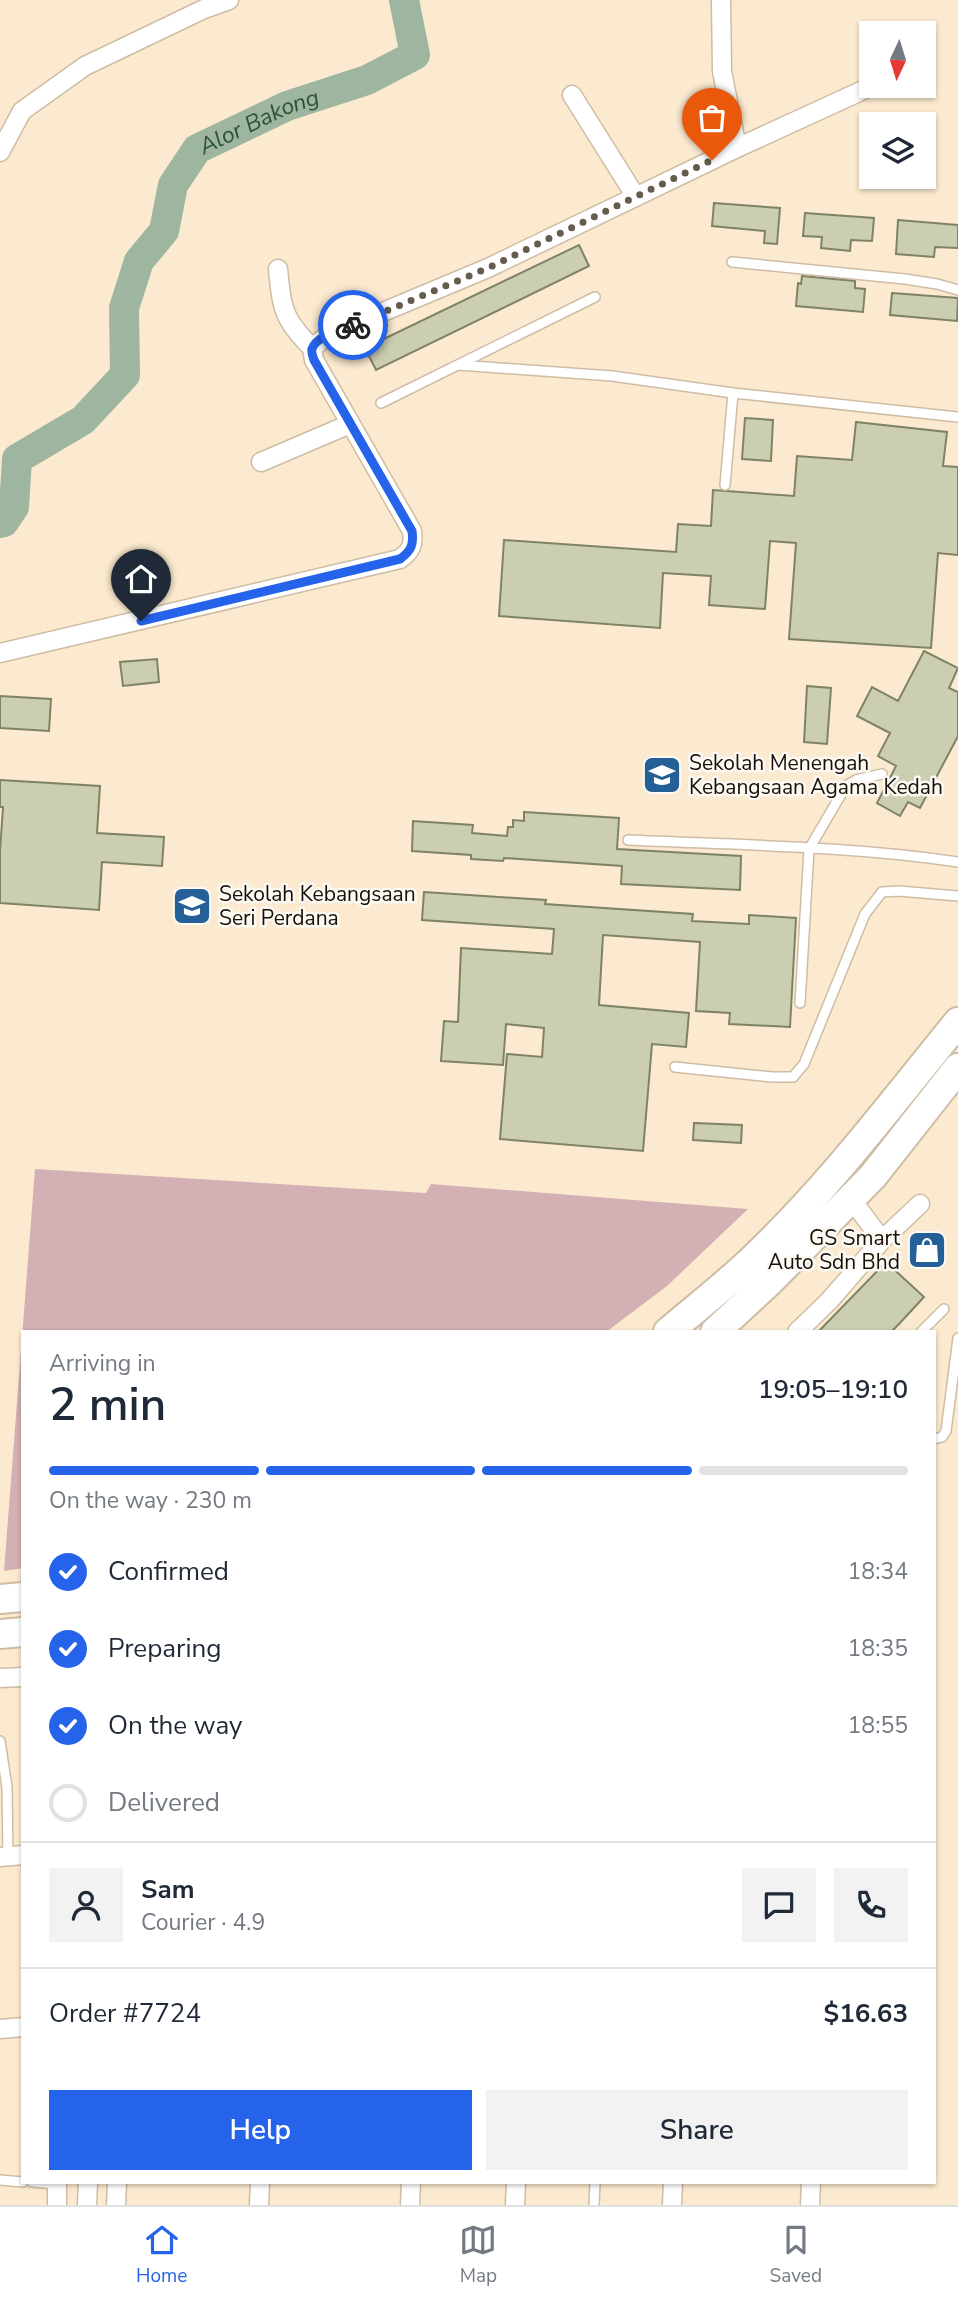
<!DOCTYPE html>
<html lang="en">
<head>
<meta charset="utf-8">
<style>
  body { margin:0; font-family:"Nunito Sans",sans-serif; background:#f2f2f3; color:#1f2937; height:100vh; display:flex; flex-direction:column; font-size:26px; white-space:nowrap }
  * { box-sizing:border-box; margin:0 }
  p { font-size:23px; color:#747a83 }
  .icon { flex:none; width:38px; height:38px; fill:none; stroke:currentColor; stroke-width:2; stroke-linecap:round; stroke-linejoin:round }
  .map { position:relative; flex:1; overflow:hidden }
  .sheet { position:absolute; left:21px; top:1330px; width:915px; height:854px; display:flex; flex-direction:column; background:#fff; border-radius:0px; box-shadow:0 2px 5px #0004 }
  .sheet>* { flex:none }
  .needle { width:46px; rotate:184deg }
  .buttons { position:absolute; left:859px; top:21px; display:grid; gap:14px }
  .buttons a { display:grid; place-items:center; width:77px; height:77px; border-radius:0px; background:#fff; box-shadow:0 2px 5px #0004; font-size:35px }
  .pin { position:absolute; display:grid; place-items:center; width:60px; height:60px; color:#fff; margin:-72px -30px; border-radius:50% 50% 50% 0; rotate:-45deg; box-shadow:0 0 7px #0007 }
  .pin .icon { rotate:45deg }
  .courier { position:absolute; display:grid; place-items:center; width:70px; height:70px; margin:-35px; border:5px solid #2563eb; border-radius:50%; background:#fff; color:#222; box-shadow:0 2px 9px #0007 }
  .overview em { font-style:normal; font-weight:600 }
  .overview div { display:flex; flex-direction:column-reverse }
  .overview { display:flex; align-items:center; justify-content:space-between; height:119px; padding:0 28px }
  h1 { font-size:46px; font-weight:600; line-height:52px }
  .bar { display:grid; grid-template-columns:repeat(4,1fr); gap:10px 7px; align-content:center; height:84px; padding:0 28px }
  .bar i { height:9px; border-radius:5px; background:#e0e1e3 }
  .bar .selected { background:#2563eb }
  .bar p { grid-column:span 4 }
  .line { display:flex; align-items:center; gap:18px; padding:0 28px; border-top:2px solid #e0e1e3 }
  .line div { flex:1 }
  .round { display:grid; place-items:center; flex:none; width:74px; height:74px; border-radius:0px; background:#f2f2f3 }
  ol { padding:0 28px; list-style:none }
  li { display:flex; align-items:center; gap:21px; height:77px }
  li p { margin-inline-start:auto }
  li .icon { padding:7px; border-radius:50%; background:#2563eb; color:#fff; stroke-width:4 }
  li:last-child { color:#747a83 }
  li i { width:38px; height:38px; border:4px solid #e0e1e3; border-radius:50% }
  .cta { display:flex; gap:14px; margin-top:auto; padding:14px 28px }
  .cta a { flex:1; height:80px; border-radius:0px; background:#2563eb; color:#fff; font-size:28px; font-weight:600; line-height:80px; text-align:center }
  .cta a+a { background:#f2f2f3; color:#1f2937 }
  .tab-bar { display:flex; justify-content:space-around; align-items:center; height:98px; border-top:2px solid #e0e1e3; background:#fff; font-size:19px; color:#747a83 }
  .tab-bar a { display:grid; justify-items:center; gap:4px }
  .tab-bar .selected { color:#2563eb }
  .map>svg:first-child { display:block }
  .green { fill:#d3b0b4 }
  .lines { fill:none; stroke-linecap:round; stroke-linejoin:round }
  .river { stroke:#9eb69f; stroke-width:30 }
  .building { fill:#cbceb1; stroke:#7f8266; stroke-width:2 }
  .service-casing { stroke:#cebda4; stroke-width:12 }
  .minor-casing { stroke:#cebda4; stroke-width:21 }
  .primary-casing { stroke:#cebda4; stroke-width:32 }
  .service { stroke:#fff; stroke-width:9 }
  .minor { stroke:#fff; stroke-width:18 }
  .primary { stroke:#fff; stroke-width:28 }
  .done { stroke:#665c4d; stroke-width:7; stroke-dasharray:0 12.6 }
  .route { stroke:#2563eb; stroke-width:9 }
  .labels { text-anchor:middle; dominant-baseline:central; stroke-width:5; stroke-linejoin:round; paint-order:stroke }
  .poi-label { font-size:21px; fill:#161007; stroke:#fdf9f4; text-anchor:start }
  .water-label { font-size:23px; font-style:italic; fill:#2d5432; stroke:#fdf9f4 }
</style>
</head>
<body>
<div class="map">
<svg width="958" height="2205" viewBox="0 0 958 2205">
  <rect width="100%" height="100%" fill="#fbeacf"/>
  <path class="green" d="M35 1169 426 1193 431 1184 748 1209 667 1286 606 1332H23V1568L4 1571Z"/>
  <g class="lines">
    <path class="river" id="s1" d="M0 523 4 522 14 507 17 459 83 420 125 375 124 308 139 261 164 231 173 185 197 149 287 106 367 80 415 55 404 0"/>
  </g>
  <path class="building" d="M714 203 780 208 777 244 764 243 765 231 712 226Z
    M805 213 874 218 872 241 851 240 850 251 821 248 822 237 803 236Z
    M898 220 958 225V248L935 247 934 257 896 254Z
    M579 245 589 266 376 370 365 348Z
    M802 276 855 281V288L865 289 863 312 796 306 798 283 801 284Z
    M892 293 958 298 957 321 890 315Z
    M745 418 773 420 771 461 742 459Z
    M856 422 947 432 943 466 958 467V555L938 553 931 648 789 639 796 543 770 541 765 609 709 605 711 576 663 573 660 628 499 616 504 540 676 552 678 524 711 526 713 490 794 496 797 456 852 460Z
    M924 651 958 668 949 688 958 692V736L920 808 908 802 900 816 877 803 896 766 878 756 890 733 857 716 872 687 898 701Z
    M157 659 159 682 123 686 120 662Z
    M807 686 831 688 827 744 804 742Z
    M0 696 51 699 49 731 0 728Z
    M0 780 100 786 97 833 164 837 162 866 102 862 99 910 0 903V851L3 807H0Z
    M524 812 619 818 617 849 741 856 740 890 621 884 622 866 504 858 503 861 471 859V855L412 851 413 821 473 825 472 833 507 836 508 827H513V820L524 821Z
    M424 892 546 900 545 904 693 914 692 921 749 924V915L796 918 790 1027 729 1024 730 1013 696 1011 700 942 603 935 599 1005 689 1013 686 1047 652 1044 643 1151 500 1139 507 1054 542 1057 544 1028 506 1024 503 1065 441 1061 444 1021 458 1022 461 948 552 954 554 929 422 920Z
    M694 1123 742 1125 741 1143 693 1140Z
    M886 1262 924 1297 899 1324 891 1332H818Z"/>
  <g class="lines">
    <g class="service-casing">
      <path id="service" d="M732 262 905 279 937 284 958 290
        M458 365 612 376 733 393 958 417
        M381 403 595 297
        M725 485 733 393
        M628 840C737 845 850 846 958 862
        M800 1003 809 849 846 786 856 780 882 774
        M675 1067 772 1077H793L804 1064 865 914 882 892 899 891 958 896
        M921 1332 944 1309
        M934 1439 942 1437 946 1431 958 1338
        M0 1741 7 1787 8 1856
        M0 2180 23 2182
        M32 2182 57 2184
        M594 2205 595 2182"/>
    </g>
    <g class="minor-casing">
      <path id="minor" d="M721 0 722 71 737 148
        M572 95 636 197
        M0 152 22 111 85 66 204 9 229 0
        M278 269C282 309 283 319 312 348
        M261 462 350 424
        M0 653 400 559C411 551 414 545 412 531L314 360 312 348 328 335 488 268 737 148 872 86
        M851 1199 882 1240
        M797 1332 829 1301 882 1240 920 1204
        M0 1678 23 1677
        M0 1857 23 1855
        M0 2029 23 2027
        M57 2205V2182
        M87 2205 88 2182
        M116 2205 117 2182
        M259 2205 260 2182
        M410 2205 411 2182
        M515 2205 516 2182
        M672 2205 673 2182
        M810 2205 811 2182"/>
    </g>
    <g class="primary-casing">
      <path id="primary" d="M668 1332C696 1308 726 1285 753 1259 829 1187 892 1103 958 1022
        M715 1332 772 1279 873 1176 958 1068
        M0 1599 23 1597
        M0 1634 23 1632"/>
    </g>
    <use href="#service" class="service"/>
    <use href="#minor" class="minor"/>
    <use href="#primary" class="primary"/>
  </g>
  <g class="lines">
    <path class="done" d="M353 325 488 268 712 160"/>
    <path class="route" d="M141 621 400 559C411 551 414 545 412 531L314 360C313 357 311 352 312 349 316 336 342 329 353 325"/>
  </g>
  <defs>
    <g id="school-square" transform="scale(2.0125)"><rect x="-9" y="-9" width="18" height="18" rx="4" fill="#246097" stroke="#fdf9f4"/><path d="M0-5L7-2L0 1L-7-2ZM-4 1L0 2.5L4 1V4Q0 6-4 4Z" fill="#fff"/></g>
    <g id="shop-square" transform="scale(2.0125)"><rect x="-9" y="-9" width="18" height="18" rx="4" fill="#246097" stroke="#fdf9f4"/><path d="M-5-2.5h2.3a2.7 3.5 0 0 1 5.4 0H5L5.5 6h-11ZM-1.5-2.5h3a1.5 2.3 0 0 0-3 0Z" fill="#fff"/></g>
  </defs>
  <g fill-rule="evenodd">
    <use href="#school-square" x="662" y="775"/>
    <use href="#school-square" x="192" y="906"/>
    <use href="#shop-square" x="927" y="1250"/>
  </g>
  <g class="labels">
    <g class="poi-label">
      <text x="689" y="763">Sekolah Menengah<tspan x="689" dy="24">Kebangsaan Agama Kedah</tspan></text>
      <text x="219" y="894">Sekolah Kebangsaan<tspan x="219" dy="24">Seri Perdana</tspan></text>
      <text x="900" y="1238" text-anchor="end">GS Smart<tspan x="900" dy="24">Auto Sdn Bhd</tspan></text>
    </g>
    <g class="water-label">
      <text stroke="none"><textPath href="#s1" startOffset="522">Alor Bakong</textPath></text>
    </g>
  </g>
</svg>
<div class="buttons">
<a><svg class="needle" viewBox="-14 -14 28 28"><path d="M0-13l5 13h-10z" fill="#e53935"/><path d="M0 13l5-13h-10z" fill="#747a83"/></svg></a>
<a><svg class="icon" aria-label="layers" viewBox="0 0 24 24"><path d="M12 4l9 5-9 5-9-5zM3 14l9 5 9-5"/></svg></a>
</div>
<div class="pin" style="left:712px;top:160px;background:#ea580c"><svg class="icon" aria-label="bag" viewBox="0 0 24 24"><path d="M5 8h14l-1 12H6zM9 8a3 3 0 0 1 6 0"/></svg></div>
<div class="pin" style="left:141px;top:621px;background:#1f2937"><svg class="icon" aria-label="home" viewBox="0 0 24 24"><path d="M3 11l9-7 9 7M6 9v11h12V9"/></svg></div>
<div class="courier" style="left:353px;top:325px"><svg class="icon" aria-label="bike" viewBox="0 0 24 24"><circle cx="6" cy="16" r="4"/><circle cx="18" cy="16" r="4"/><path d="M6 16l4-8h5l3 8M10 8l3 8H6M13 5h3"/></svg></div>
<section class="sheet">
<div class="overview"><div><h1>2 min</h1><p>Arriving in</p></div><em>19:05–19:10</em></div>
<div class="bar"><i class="selected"></i><i class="selected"></i><i class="selected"></i><i></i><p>On the way · 230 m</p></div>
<ol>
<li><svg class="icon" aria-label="check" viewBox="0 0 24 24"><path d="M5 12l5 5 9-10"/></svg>Confirmed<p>18:34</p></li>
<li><svg class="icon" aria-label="check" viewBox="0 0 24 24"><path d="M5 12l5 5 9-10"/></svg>Preparing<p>18:35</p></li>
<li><svg class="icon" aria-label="check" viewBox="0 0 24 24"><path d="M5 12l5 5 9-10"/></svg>On the way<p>18:55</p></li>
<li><i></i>Delivered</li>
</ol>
<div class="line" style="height:126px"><a class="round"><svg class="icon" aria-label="person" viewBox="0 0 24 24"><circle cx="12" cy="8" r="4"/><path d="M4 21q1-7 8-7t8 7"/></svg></a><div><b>Sam</b><p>Courier · 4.9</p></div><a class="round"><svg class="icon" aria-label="chat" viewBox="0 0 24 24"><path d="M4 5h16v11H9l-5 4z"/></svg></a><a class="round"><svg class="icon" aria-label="phone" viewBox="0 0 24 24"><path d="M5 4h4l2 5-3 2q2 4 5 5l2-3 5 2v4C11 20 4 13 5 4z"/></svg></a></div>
<div class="line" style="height:91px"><div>Order #7724</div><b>$16.63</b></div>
<div class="cta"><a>Help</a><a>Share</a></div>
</section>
</div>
<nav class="tab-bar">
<a class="selected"><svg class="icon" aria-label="home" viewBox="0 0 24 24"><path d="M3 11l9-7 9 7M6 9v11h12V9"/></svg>Home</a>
<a><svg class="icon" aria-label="map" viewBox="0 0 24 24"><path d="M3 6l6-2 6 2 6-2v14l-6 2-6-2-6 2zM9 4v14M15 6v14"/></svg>Map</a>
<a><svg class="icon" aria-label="saved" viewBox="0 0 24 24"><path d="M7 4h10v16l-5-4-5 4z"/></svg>Saved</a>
</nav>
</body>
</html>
